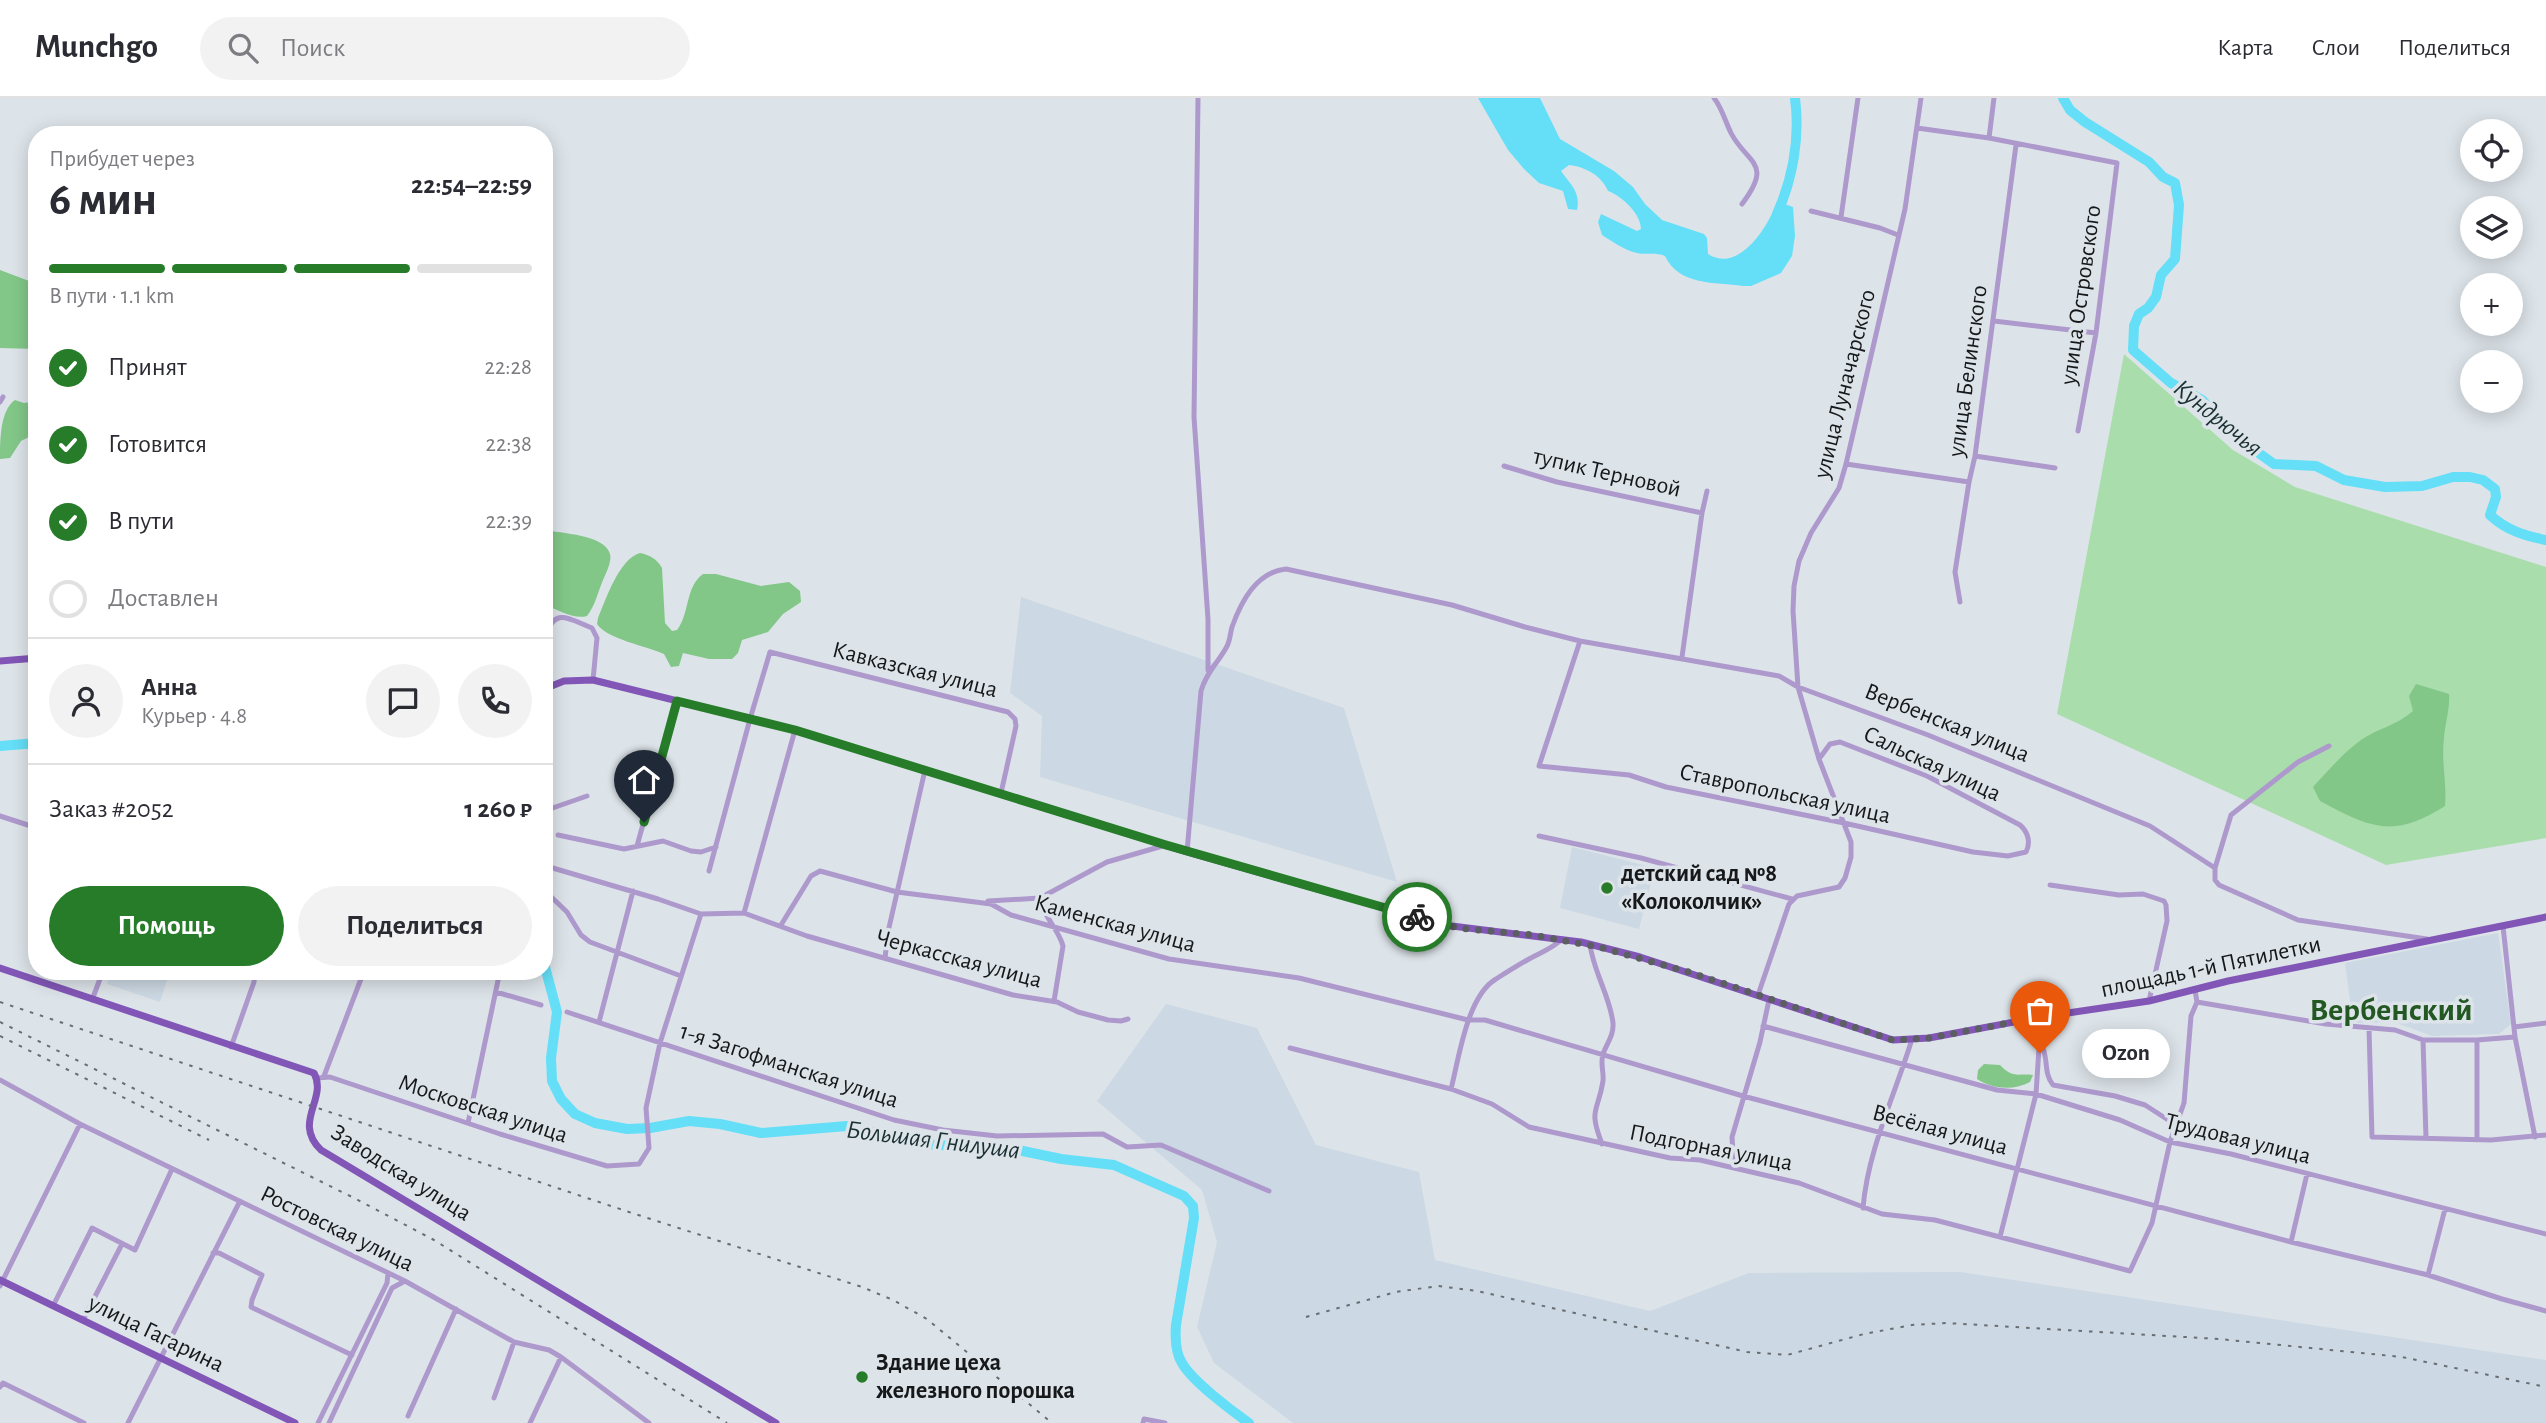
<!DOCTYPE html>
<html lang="ru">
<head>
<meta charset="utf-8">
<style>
  body { margin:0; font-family:"Alegreya Sans",sans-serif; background:#f2f2f3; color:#2b2b33; height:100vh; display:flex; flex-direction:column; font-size:26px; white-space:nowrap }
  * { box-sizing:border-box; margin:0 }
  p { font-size:23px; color:#7c7c81 }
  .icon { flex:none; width:38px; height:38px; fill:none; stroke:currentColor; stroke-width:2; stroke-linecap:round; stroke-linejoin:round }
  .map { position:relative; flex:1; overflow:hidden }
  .panel { position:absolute; left:28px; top:28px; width:525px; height:854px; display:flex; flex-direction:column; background:#fff; border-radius:28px; box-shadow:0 4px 18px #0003 }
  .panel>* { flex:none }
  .tools { position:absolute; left:2460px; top:21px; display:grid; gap:14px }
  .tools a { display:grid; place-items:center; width:63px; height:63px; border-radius:50%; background:#fff; box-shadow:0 4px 18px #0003; font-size:35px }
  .pin { position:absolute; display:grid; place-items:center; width:60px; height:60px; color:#fff; margin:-72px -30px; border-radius:50% 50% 50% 0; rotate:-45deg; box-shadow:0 0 7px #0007 }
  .pin .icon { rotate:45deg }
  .courier { position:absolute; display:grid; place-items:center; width:70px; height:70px; margin:-35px; border:5px solid #267c29; border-radius:50%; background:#fff; color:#222; box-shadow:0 2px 9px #0007 }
  .bubble { position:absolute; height:49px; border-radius:24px; background:#fff; box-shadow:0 4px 18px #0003; font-size:23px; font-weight:700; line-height:49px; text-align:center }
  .head em { font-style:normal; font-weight:700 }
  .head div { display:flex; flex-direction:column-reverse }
  .head { display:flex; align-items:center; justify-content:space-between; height:119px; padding:0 21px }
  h1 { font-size:46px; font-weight:700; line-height:52px }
  .bar { display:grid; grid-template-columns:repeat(4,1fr); gap:10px 7px; align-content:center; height:84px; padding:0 21px }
  .bar i { height:9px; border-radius:5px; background:#e1e1e2 }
  .bar .on { background:#267c29 }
  .bar p { grid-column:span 4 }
  .line { display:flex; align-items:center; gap:18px; padding:0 21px; border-top:2px solid #e1e1e2 }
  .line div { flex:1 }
  .round { display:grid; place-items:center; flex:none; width:74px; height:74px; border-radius:37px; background:#f2f2f3 }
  ol { padding:0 21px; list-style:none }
  li { display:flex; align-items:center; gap:21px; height:77px }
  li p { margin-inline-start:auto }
  li .icon { padding:7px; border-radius:50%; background:#267c29; color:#fff; stroke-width:4 }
  li:last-child { color:#7c7c81 }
  li i { width:38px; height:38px; border:4px solid #e1e1e2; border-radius:50% }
  .button { display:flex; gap:14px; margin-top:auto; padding:14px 21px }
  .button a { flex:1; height:80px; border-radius:42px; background:#267c29; color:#fff; font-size:28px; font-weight:700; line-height:80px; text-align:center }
  .button a+a { background:#f2f2f3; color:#2b2b33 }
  header { display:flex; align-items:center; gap:42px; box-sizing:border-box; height:98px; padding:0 35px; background:#fff; border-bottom:2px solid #e1e1e2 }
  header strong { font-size:33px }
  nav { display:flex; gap:38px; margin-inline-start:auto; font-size:24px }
  .search { width:490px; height:63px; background:#f2f2f3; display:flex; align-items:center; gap:18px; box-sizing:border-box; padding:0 24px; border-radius:38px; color:#7c7c81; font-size:26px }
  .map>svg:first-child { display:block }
  .built { fill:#ccd8e3 }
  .green { fill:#a9ddac }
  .forest { fill:#82c788 }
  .water { fill:#64dff7 }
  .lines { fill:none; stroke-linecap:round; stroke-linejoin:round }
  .river { stroke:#64dff7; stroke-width:10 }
  .minor { stroke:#ae99cd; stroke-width:5 }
  .major { stroke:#8256b6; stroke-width:7 }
  .rail { stroke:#6a6e72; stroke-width:2; stroke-dasharray:3.5 7; stroke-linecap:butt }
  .done { stroke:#5c5f62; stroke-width:7; stroke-dasharray:0 12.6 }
  .route { stroke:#267c29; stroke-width:9 }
  .poi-dot { fill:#267c29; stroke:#dde4e9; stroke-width:2.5 }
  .labels { text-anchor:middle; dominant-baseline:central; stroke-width:7; stroke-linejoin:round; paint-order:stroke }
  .street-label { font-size:24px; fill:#16181a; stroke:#dde4e9 }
  .poi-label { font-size:24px; font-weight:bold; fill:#16181a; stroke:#dde4e9; text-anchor:start }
  .water-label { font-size:26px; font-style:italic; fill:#1a3034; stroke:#dde4e9 }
  .district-label { font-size:32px; font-weight:bold; fill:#235823; stroke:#dde4e9 }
</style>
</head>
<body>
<header>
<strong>Munchgo</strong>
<div class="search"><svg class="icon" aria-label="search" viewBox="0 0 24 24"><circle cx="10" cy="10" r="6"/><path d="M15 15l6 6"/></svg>Поиск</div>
<nav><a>Карта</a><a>Слои</a><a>Поделиться</a></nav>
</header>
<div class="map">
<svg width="2546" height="1325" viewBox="0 0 2546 1325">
  <rect width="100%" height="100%" fill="#dde4e9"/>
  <path class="built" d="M1021 499 1344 610 1397 784 1040 679 1042 618 1010 595Z
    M1572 749 1655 770 1639 831 1560 810Z
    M2498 835 2511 926 2499 936 2432 938 2394 924 2353 925 2345 865Z
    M112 873H170L160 904 107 886Z
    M1166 906 1257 930 1316 1047 1419 1074 1435 1162 1650 1213 1749 1175 1960 1174 2546 1262V1325H1293L1214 1265 1197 1229 1217 1144 1202 1092 1097 1003Z"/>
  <path class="green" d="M2124 256 2233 352 2295 389 2546 469V740L2386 767 2057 616Z"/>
  <path class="forest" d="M0 172 37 186V251L0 250Z
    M15 302 24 305 37 303V335L21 343 10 360 0 361C0 343 0 312 15 302Z
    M544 432C560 435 606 437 610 456 612 464 606 475 603 482 598 494 595 508 587 518 573 522 558 511 544 507Z
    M640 455C650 457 657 461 662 470L665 525 672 533 677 532C690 515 685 489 703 476H716L761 488 789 484 800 493 801 504 783 516 768 534 742 542 738 555 732 561H709L683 555 679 568 671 569 664 556C646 548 607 541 597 526L598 520C606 501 619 461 640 455Z
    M2416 586 2449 596C2450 612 2445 625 2444 640 2441 663 2447 685 2445 708 2393 741 2371 730 2320 703L2313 689C2328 673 2343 655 2361 642 2378 630 2396 628 2413 613L2409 598Z
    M1984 966 2000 967C2014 981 2016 975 2033 977L2030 984C2014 993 1992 991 1977 981L1978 972Z"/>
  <path class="water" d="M1478 0H1540L1560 41 1614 73 1633 89 1645 106 1662 122 1704 136 1707 140 1708 156C1739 176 1769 128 1777 103L1793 109 1795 138 1792 158 1781 175 1751 188H1743C1715 184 1679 188 1665 158 1656 154 1647 157 1637 155 1624 152 1613 144 1602 137L1598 124 1601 116 1637 133 1641 131C1641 116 1622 98 1608 93 1602 78 1586 69 1569 67L1561 73C1570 86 1581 94 1577 112L1568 111 1563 93 1539 85 1524 71 1508 52Z"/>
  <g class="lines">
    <path class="river" d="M2063 0 2070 12 2085 24 2149 64 2163 79 2175 85 2179 107 2175 161 2161 177 2156 199 2148 210 2139 216 2134 228 2133 252 2171 285 2202 302 2239 341 2274 366 2316 368 2344 382 2385 389 2422 388 2453 379H2470L2483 382 2495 391 2496 399 2490 417C2506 432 2525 438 2546 442
      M1777 116C1793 80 1800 39 1795 0
      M0 648 37 645
      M544 865 557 914 551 960 552 983 561 1001 575 1016 595 1025 627 1031 650 1030 689 1023 720 1026 761 1035 847 1028 922 1046 1018 1052 1061 1061 1114 1067 1184 1098 1193 1108 1194 1120 1176 1227C1175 1240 1175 1254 1182 1265 1192 1283 1232 1313 1249 1325"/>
    <path class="minor" d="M1198 0 1194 319 1208 521V572
      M1714 0C1722 10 1725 23 1731 35 1747 66 1774 64 1742 106
      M1917 30 1989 40 2117 65 2096 235 2078 333
      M1989 40 1994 0
      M1811 113 1880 130 1898 137
      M1841 119 1858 0
      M1994 223 2096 235
      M0 304 3 299
      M1975 358 2055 370
      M1846 366 1969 384
      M1504 368 1557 384 1702 415
      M1960 504 1955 474 1969 384 1975 358 2016 47
      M544 539C556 509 566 520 592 530L597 540 593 582
      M1580 543 1539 668 1629 677 1666 689 1844 725 1973 754 2008 758 2026 754C2031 744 2028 734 2020 727L1927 678 1840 644 1830 646 1819 661
      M1682 559 1702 415 1707 393
      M544 713 587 698
      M0 718 37 730
      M558 737 624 751 663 743 691 753 701 754 716 749
      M1539 738 1641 760 1792 801
      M637 748 677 603
      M1187 754 1201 593C1206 575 1217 566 1226 550 1230 544 1230 536 1232 529 1241 504 1256 474 1286 471L1452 507 1525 529 1580 543 1779 578 1798 589 1928 637 2150 728 2215 770V782L2219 787 2298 822 2427 841
      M546 768 658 801 701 816 744 815 807 838 1013 897 1057 904 1078 914 1108 922 1121 923 1128 921
      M2215 770 2231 717 2298 664 2329 648
      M709 773 750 621 770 554 1008 614 1015 621 1016 628 1001 695
      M2050 787 2119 797 2143 796 2164 803 2166 807 2167 823 2149 903
      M544 792 567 814 581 837 590 844 681 878
      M1040 800C1043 819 1058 830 1063 848L1054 903
      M988 803 1040 800 1107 764 1166 747
      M744 815 795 632
      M781 827 811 778 820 773 897 794 991 806 1011 817 1169 861 1299 880 1468 922H1485L1743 998 2291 1144 2428 1177 2502 1201 2546 1213
      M2503 828 2515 939 2535 1039
      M1590 846C1593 873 1610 898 1613 925 1614 937 1607 945 1603 956 1600 965 1604 974 1603 983 1598 1015 1588 1010 1602 1046
      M885 860 888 834 925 672
      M496 894 541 907
      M1758 897 1789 806 1797 798 1839 789 1845 780 1851 759V744L1819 661 1798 589 1793 513 1794 488 1799 463 1811 435 1839 390 1846 366 1905 111 1921 0
      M92 902 103 873
      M2197 904 2326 926 2395 932 2423 942H2477L2515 939
      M567 914 894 1022 943 1032 997 1038 1103 1036 1127 1049 1161 1047 1269 1093
      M599 924 633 793
      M1763 928 1997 992 2036 996 2120 1022 2170 1044 2231 1056 2546 1136
      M2514 929 2546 925
      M2369 930 2372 1039 2491 1042 2546 1037
      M2423 942 2426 1040
      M2041 946C2049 959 2043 975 2053 987L2115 998 2145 1007 2176 1027
      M231 949 254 884 255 873
      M1290 950 1451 991 1492 1006 1529 1029 1670 1060 1700 1062 1734 1070 1799 1085 1882 1116 1935 1122 2130 1173 2152 1125 2170 1044 2184 1005 2191 918 2197 904 2195 892
      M324 978 364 873
      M317 980 330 979 500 1036 607 1068 639 1066 649 1050 646 1010 660 945 701 816
      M0 982 80 1026 405 1183 514 1244 549 1252 561 1259 649 1325
      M1451 991C1459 960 1467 898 1496 881 1507 874 1518 867 1529 861 1541 854 1552 851 1562 841
      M468 1025 500 873
      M2477 1042V942
      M1734 1070 1732 1039 1760 944 1769 902
      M1863 1110C1868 1051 1895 997 1912 941
      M2000 1139 2036 996 2041 919
      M2291 1144 2307 1076
      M213 1155H219L262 1177 252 1202 251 1209 352 1257
      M2428 1177 2445 1111
      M0 1188 80 1026
      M53 1208 92 1130 135 1152 172 1071
      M83 1222 122 1146
      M0 1289 3 1285 84 1325
      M494 1300 514 1244
      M408 1318 456 1211
      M128 1325 240 1103
      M318 1325 387 1185 388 1175
      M329 1325 392 1190 405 1183
      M530 1325 561 1259
      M1143 1325 1144 1321 1165 1325"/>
    <path class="major" d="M0 563 37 560
      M544 591 564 583 593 582 795 632 1187 754 1444 827 1581 844 1640 859 1893 942 1929 940 2041 919 2149 903 2228 883 2546 819
      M0 870 314 975C328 1001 292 1024 321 1052L776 1325
      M0 1182 295 1325"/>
    <path class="rail" d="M0 904 632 1115 862 1189 893 1202 927 1221 1052 1325
      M0 924 356 1101 434 1142 727 1325
      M0 938 209 1042
      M1306 1219 1396 1194 1438 1188 1477 1193 1747 1254 1787 1257 1864 1236 1912 1227 1946 1225 2219 1241 2402 1259 2546 1289"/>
  </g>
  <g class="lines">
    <path class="done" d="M1417 819 1458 830 1533 837 1599 849 1692 875 1893 942 1929 940 2041 919 2040 955"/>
    <path class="route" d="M644 724 677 603 795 632 1166 747 1417 819"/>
  </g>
  <g class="poi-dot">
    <circle cx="1607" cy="790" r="7"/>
    <circle cx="862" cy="1279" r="7"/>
  </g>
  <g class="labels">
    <g class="street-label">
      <text transform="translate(2081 197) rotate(-82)">улица Островского</text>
      <text transform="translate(1968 273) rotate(-82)">улица Белинского</text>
      <text transform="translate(1845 286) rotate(-76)">улица Луначарского</text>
      <text transform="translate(1607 375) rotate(13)">тупик Терновой</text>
      <text transform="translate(915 572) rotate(14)">Кавказская улица</text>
      <text transform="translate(1947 625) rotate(22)">Вербенская улица</text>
      <text transform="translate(1932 666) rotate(25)">Сальская улица</text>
      <text transform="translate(1785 696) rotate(12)">Ставропольская улица</text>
      <text transform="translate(1115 826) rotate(15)">Каменская улица</text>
      <text transform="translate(959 861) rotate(15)">Черкасская улица</text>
      <text transform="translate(2211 869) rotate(-12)">площадь 1-й Пятилетки</text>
      <text transform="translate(789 968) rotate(18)">1-я Загофманская улица</text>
      <text transform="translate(483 1011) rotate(18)">Московская улица</text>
      <text transform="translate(1940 1032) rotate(15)">Весёлая улица</text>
      <text transform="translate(2238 1041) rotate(14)">Трудовая улица</text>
      <text transform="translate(1711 1050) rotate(11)">Подгорная улица</text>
      <text transform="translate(401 1075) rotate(32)">Заводская улица</text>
      <text transform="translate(337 1131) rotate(26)">Ростовская улица</text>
      <text transform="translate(156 1236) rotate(26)">улица Гагарина</text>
    </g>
    <g class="poi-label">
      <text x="1621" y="776">детский сад №8<tspan x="1621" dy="28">«Колоколчик»</tspan></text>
      <text x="876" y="1265">Здание цеха<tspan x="876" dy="28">железного порошка</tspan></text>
    </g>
    <g class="water-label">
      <text transform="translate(2218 320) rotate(39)">Кундрючья</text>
      <text transform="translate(933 1042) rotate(7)">Большая Гнилуша</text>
    </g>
    <g class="district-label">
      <text x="2391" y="912">Вербенский</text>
    </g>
  </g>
</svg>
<div class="tools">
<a><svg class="icon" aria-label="locate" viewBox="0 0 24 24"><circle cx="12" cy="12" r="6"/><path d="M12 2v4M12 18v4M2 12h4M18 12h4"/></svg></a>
<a><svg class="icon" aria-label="layers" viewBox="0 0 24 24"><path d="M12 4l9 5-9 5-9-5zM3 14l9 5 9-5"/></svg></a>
<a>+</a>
<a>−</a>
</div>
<div class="pin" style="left:2040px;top:955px;background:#ea580c"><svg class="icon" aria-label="bag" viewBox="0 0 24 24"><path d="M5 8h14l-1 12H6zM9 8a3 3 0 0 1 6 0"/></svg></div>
<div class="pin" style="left:644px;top:724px;background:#1f2937"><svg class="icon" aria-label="home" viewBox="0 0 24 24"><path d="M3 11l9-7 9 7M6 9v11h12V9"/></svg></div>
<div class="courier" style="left:1417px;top:819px"><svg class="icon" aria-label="bike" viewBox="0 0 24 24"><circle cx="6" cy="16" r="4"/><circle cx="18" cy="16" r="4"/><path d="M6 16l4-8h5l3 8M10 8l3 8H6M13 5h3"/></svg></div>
<div class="bubble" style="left:2082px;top:931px;width:88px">Ozon</div>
<section class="panel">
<div class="head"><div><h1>6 мин</h1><p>Прибудет через</p></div><em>22:54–22:59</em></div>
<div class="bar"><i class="on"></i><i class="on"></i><i class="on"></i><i></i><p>В пути · 1.1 km</p></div>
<ol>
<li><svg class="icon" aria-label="check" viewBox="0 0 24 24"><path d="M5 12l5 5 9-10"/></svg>Принят<p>22:28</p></li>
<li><svg class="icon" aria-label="check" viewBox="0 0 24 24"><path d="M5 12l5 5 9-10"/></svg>Готовится<p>22:38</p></li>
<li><svg class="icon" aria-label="check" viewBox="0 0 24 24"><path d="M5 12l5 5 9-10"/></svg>В пути<p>22:39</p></li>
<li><i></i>Доставлен</li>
</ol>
<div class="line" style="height:126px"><a class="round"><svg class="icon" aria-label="person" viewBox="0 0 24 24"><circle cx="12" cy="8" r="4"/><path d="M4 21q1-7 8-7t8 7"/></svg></a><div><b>Анна</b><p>Курьер · 4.8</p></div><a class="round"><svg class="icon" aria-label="chat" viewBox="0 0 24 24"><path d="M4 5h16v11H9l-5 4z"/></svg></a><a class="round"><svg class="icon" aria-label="phone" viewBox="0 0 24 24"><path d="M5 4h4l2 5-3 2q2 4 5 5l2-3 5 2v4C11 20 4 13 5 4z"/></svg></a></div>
<div class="line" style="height:91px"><div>Заказ #2052</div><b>1 260 ₽</b></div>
<div class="button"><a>Помощь</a><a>Поделиться</a></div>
</section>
</div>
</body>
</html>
